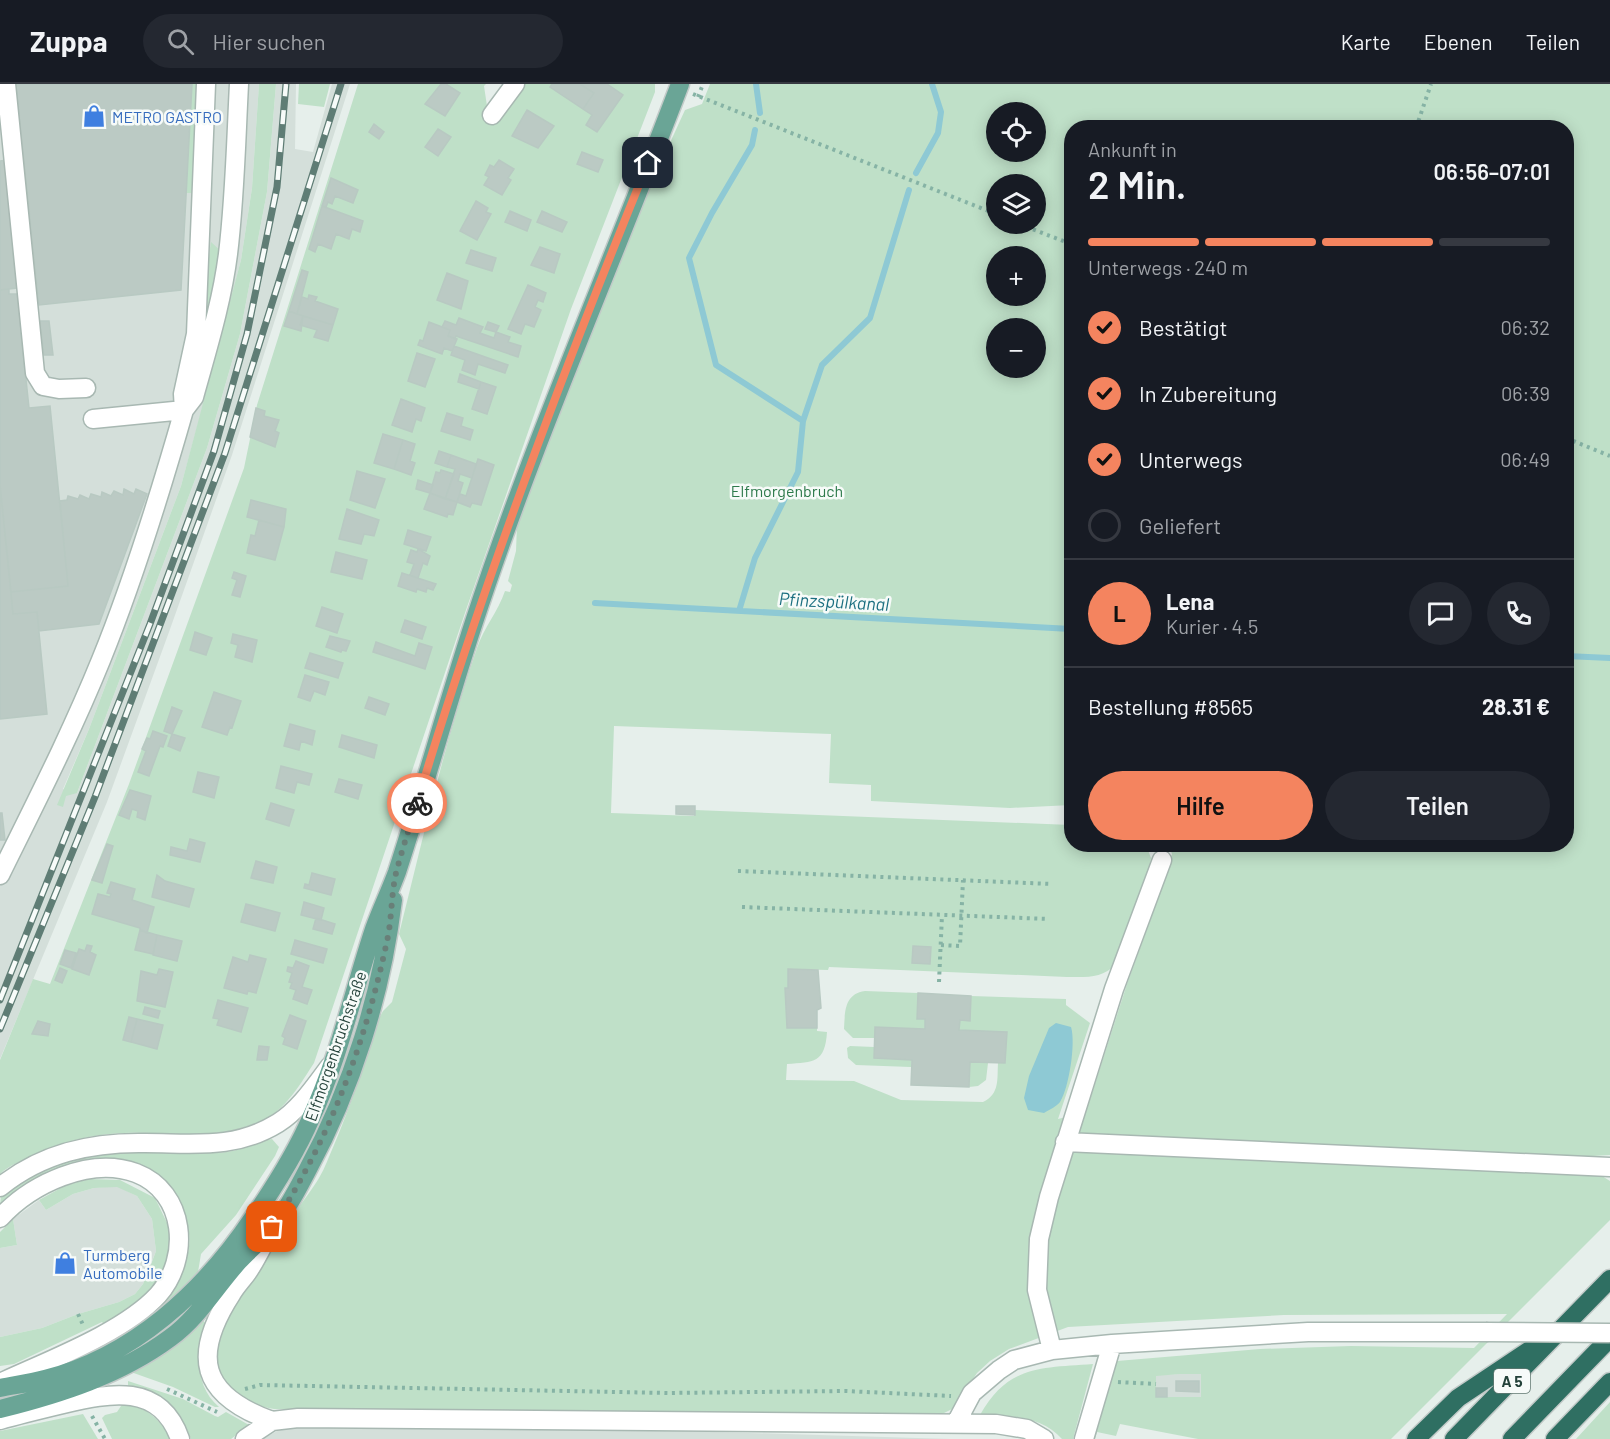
<!DOCTYPE html>
<html lang="de">
<head>
<meta charset="utf-8">
<style>
  body { margin:0; font-family:Barlow,sans-serif; background:#242831; color:#f1f3f6; height:100vh; display:flex; flex-direction:column; font-size:22px; white-space:nowrap }
  * { box-sizing:border-box; margin:0 }
  p { font-size:20px; color:#9ea1a6 }
  .icon { flex:none; width:33px; height:33px; fill:none; stroke:currentColor; stroke-width:2; stroke-linecap:round; stroke-linejoin:round }
  .map { position:relative; flex:1; overflow:hidden }
  .panel { position:absolute; left:1064px; top:36px; width:510px; height:732px; display:flex; flex-direction:column; background:#171b24; border-radius:24px; box-shadow:0 3px 15px #0003 }
  .panel>* { flex:none }
  .tools { position:absolute; left:986px; top:18px; display:grid; gap:12px }
  .tools a { display:grid; place-items:center; width:60px; height:60px; border-radius:50%; background:#171b24; box-shadow:0 3px 15px #0003; font-size:30px }
  .pin { position:absolute; display:grid; place-items:center; width:51px; height:51px; color:#fff; margin:-26px; border-radius:12px; box-shadow:0 3px 9px #0006 }
  .courier { position:absolute; display:grid; place-items:center; width:60px; height:60px; margin:-30px; border:4px solid #f4845f; border-radius:50%; background:#fff; color:#222; box-shadow:0 2px 8px #0007 }
  .summary em { font-style:normal; font-weight:600 }
  .summary div { display:flex; flex-direction:column-reverse }
  .summary { display:flex; align-items:center; justify-content:space-between; height:102px; padding:0 24px }
  h1 { font-size:39px; font-weight:600; line-height:45px }
  .bar { display:grid; grid-template-columns:repeat(4,1fr); gap:9px 6px; align-content:center; height:72px; padding:0 24px }
  .bar i { height:8px; border-radius:4px; background:#363941 }
  .bar .on { background:#f4845f }
  .bar p { grid-column:span 4 }
  .line { display:flex; align-items:center; gap:15px; padding:0 24px; border-top:2px solid #363941 }
  .line div { flex:1 }
  .round { display:grid; place-items:center; flex:none; width:63px; height:63px; border-radius:32px; background:#242831 }
  ol { padding:0 24px; list-style:none }
  li { display:flex; align-items:center; gap:18px; height:66px }
  li p { margin-inline-start:auto }
  li .icon { padding:6px; border-radius:50%; background:#f4845f; color:#111; stroke-width:4 }
  li:last-child { color:#9ea1a6 }
  li i { width:33px; height:33px; border:3px solid #363941; border-radius:50% }
  .button { display:flex; gap:12px; margin-top:auto; padding:12px 24px }
  .button a { flex:1; height:69px; border-radius:36px; background:#f4845f; color:#111; font-size:24px; font-weight:600; line-height:69px; text-align:center }
  .button a+a { background:#242831; color:#f1f3f6 }
  header { display:flex; align-items:center; gap:36px; box-sizing:border-box; height:84px; padding:0 30px; background:#171b24; border-bottom:2px solid #363941 }
  header strong { font-size:28px }
  nav { display:flex; gap:33px; margin-inline-start:auto; font-size:21px }
  .search { width:420px; height:54px; background:#242831; display:flex; align-items:center; gap:15px; box-sizing:border-box; padding:0 21px; border-radius:33px; color:#9ea1a6; font-size:22px }
  .map>svg:first-child { display:block }
  .built { fill:#d4dfda }
  .green { fill:#bfe0c8; fill-rule:evenodd }
  .water { fill:#8ec9d4 }
  .lines { fill:none; stroke-linecap:round; stroke-linejoin:round }
  .stream { stroke:#8ec9d4; stroke-width:6 }
  .building { fill:#bbcac4; stroke:#b8c9c2; stroke-width:1.5 }
  .minor-casing { stroke:#a8b8b2; stroke-width:21 }
  .major-casing { stroke:#c2cac8; stroke-width:21 }
  .highway-casing { stroke:#c2cac8; stroke-width:21 }
  .path { stroke:#86b3a5; stroke-width:4; stroke-dasharray:3 4.5; stroke-linecap:butt }
  .minor { stroke:#fff; stroke-width:18 }
  .major { stroke:#6aa596; stroke-width:18 }
  .highway { stroke:#2f6f62; stroke-width:18 }
  .rail-casing { stroke:#5f7d75; stroke-width:7 }
  .rail { stroke:#f7fbf9; stroke-width:4.5; stroke-dasharray:14; stroke-linecap:butt }
  .minor-bridge-casing { stroke:#a8b8b2; stroke-width:21; stroke-linecap:butt }
  .minor-bridge { stroke:#fff; stroke-width:18 }
  .done { stroke:#687f78; stroke-width:6; stroke-dasharray:0 10.8 }
  .route { stroke:#f4845f; stroke-width:8 }
  .labels { text-anchor:middle; dominant-baseline:central; stroke-width:5; stroke-linejoin:round; paint-order:stroke }
  .shield { fill:#f7fbf9; stroke:#637a73; stroke-width:1.5 }
  .shield-label { font-size:15px; font-weight:bold; fill:#24423a }
  .shop-label { font-size:16px; fill:#366cbe; stroke:#f7fbf9; text-anchor:start }
  .park-label { font-size:16px; fill:#2d7a4b; stroke:#f7fbf9 }
  .street-label { font-size:16px; fill:#24423a; stroke:#f7fbf9 }
  .water-label { font-size:18px; font-style:italic; fill:#1c6f80; stroke:#f7fbf9 }
</style>
</head>
<body>
<header>
<strong>Zuppa</strong>
<div class="search"><svg class="icon" aria-label="search" viewBox="0 0 24 24"><circle cx="10" cy="10" r="6"/><path d="M15 15l6 6"/></svg>Hier suchen</div>
<nav><a>Karte</a><a>Ebenen</a><a>Teilen</a></nav>
</header>
<div class="map">
<svg width="1610" height="1355" viewBox="0 0 1610 1355">
  <rect width="100%" height="100%" fill="#e6efeb"/>
  <path class="built" d="M0 0H259L252 104 241 176 223 248 181 402 89 645 63 705 77 709 207 364 240 250 267 108 276 0H296L295 65 313 68 332 0H350L232 371 169 548 107 718 0 975Z
    M117 1102 137 1112 152 1135 156 1167 143 1200 135 1210 119 1218 78 1230 42 1244 0 1253V1164L17 1161 13 1135 39 1116 46 1126 73 1110 94 1104Z
    M1180 1290H1201V1313H1156V1291Z
    M285 1343 616 1345 950 1355H262Z"/>
  <path class="green" d="M192 0H197L193 109H185Z
    M259 0H276L267 108 240 250 207 364 77 709 66 712 63 723 57 721 89 645 181 402 241 176 252 104Z
    M299 0H330L324 23 298 20Z
    M358 0H486L484 2 487 22 484 26 497 35 525 0H655V8L571 225 466 526 314 979C301 999 288 1022 267 1034 219 1059 174 1047 124 1049 93 1050 63 1057 36 1071 24 1076 9 1081 0 1090V976L33 895 50 900 129 700 244 384 257 321Z
    M710 0H1610V1071L1575 1073 1507 1070 1504 1088 1590 1089 1602 1092 1610 1097V1136L1391 1355H1198L1120 1340 1116 1352 1097 1348 1095 1355H1091L1113 1278 1117 1277 1260 1265 1351 1262 1474 1264 1507 1230 1284 1231 1068 1243 1009 1265 990 1277 977 1289 954 1324 942 1330 274 1325C256 1322 246 1317 233 1306 175 1260 294 1137 319 1094 325 1084 329 1072 334 1061 351 1021 364 981 376 940L383 927 392 918 406 865 399 850C423 754 445 657 477 564 484 543 498 528 505 507L510 508 512 501 508 497 516 467 517 441 546 357 630 146 685 26 702 20ZM996 28H1035V68H996ZM1071 44H1566V760L1169 761 1172 770 1169 785 1127 900 1086 1028 1058 1035 1090 939 1066 921V915L971 912 969 936H960L959 946 1007 949 1005 979H998C997 995 1000 1010 983 1018L901 1016 854 997 786 996 787 980C814 978 825 979 827 948L817 947V944L787 943 785 905 788 904 789 885 828 886 829 883 1067 893C1086 893 1102 895 1116 880L1149 784 1151 774 1146 761 1071 760V741L695 726 694 732 611 729 614 642 831 650 829 699 871 701V717L1010 724 1071 721ZM996 100H1035V140H996ZM996 172H1035V212H996ZM996 244H1035V284H996ZM1180 1290H1201V1313H1156V1292Z
    M211 158 223 169 202 262 203 214Z
    M865 907 918 909V935H925V945L875 943V954H853L844 945C845 928 844 910 865 907Z
    M352 947 343 980 317 1045 304 1072 263 1140 187 1232 123 1277 120 1271 238 1164Z
    M850 962 874 963V974L912 976 911 983 856 981 848 974 847 964Z
    M970 978 988 979 986 996 978 1002 969 1003Z
    M272 1055 279 1063 275 1072 236 1131 201 1170 197 1194 167 1226 114 1260 111 1253 177 1199C202 1148 187 1128 153 1090L48 1089 31 1098 0 1122 1 1112C57 1076 86 1067 153 1067 178 1067 202 1071 227 1068 243 1066 256 1058 272 1055Z
    M90 1095 120 1096 155 1114 170 1145 171 1165 167 1186 155 1204 106 1243 102 1238 14 1280 0 1282V1253L42 1244 78 1230 119 1218 135 1210 143 1200 150 1183 156 1167 152 1135 137 1112 117 1103 94 1104 73 1110 46 1126 39 1116 68 1100Z
    M13 1135 17 1161 0 1164V1148Z
    M203 1236 205 1239C197 1268 194 1302 219 1323H215L173 1303 128 1287Z
    M1093 1280 1073 1355H1062C1040 1331 1010 1332 980 1331 1008 1281 1041 1284 1093 1280Z
    M128 1297 183 1315 215 1332 218 1333 226 1328 249 1341 231 1355H191C179 1324 161 1307 128 1303Z
    M1610 1318V1355H1576Z
    M123 1319C145 1323 161 1334 170 1355H112L102 1334 105 1331 117 1328Z
    M83 1330 98 1355H0V1347Z"/>
  <path class="water" d="M1056 939 1071 943C1076 959 1069 1004 1060 1018 1057 1022 1049 1026 1044 1029L1028 1026 1024 1014 1029 992 1049 944Z"/>
  <g class="lines">
    <path class="stream" d="M756 0 760 29
      M755 46 752 61 712 129 689 174 716 281 803 337
      M916 89 938 49 941 28 932 0
      M595 519 1071 545
      M739 527 755 474 798 388 803 337 822 281 870 234 909 106
      M1566 572 1610 574"/>
  </g>
  <path class="building" d="M16 0H192L181 206 39 221Z
    M441 0H446L460 9 445 32 425 20Z
    M552 0H580L594 9 583 25 550 3Z
    M580 0H607L623 11 597 48 586 41 592 31 583 25 594 9Z
    M527 26 554 42 538 64 512 52Z
    M374 40 384 48 379 55 369 48Z
    M438 45 451 53 438 72 425 63Z
    M582 68 603 76 598 88 577 80Z
    M13 75 26 203 0 206V77Z
    M499 76 514 85 508 94 511 96 502 111 484 101 489 93 485 91 490 81 494 83Z
    M331 94 358 106 353 119 335 112 332 120 328 118 326 123 322 122Z
    M476 117 488 124 486 128 491 130 477 156 460 147Z
    M322 122 363 137 360 148 352 145 349 155 336 150 331 165 318 160 315 168 309 165Z
    M510 127 531 136 527 147 505 138Z
    M542 127 567 138 562 148 537 138Z
    M540 163 560 170 554 189 531 181Z
    M471 166 496 174 492 187 466 179Z
    M302 186 308 188 297 230 289 227Z
    M447 189 468 197 461 225 437 216Z
    M528 201 546 209 543 218 538 216 535 223 541 226 534 243 525 240 521 250 508 245Z
    M9 205V210H17L29 324 50 322 68 502 11 508 0 400V206Z
    M309 211 317 213 315 217 338 225 333 241 297 230 302 213 308 215Z
    M289 227 303 232 301 247 284 242Z
    M303 232 333 241 328 257 314 253 317 246 300 241Z
    M459 234 483 243 480 249 494 254 496 248 510 253 508 258 521 262 518 273 456 252 455 255 448 252 450 246 442 243 445 237 456 241Z
    M40 237H49L53 271H44Z
    M429 238 450 246 448 252 457 255 452 267 444 264 442 270 418 261 420 256 423 257Z
    M488 238 499 242 496 248 485 245Z
    M454 262 508 281 505 289 478 280 475 291 462 286 465 276 451 271Z
    M417 269 435 275 425 303 408 297Z
    M460 290 481 298 479 305 458 298Z
    M481 298 496 303 487 330 472 325Z
    M401 315 425 324 421 337 416 335 412 348 392 341Z
    M256 324 265 327 264 332 279 336 275 347 279 349 275 363 250 353Z
    M447 329 463 334 461 342 473 346 470 356 441 347Z
    M383 350 403 356 394 385 374 379Z
    M403 356 415 360 410 377 415 379 411 391 394 385Z
    M439 367 451 371 447 383 435 379Z
    M451 371 476 380 472 394 460 390 458 397 463 399 457 418 445 415 455 385 447 383Z
    M478 375 494 381 481 421 472 419 470 423 457 418 460 410 466 412Z
    M441 386 454 390 445 415 430 409 436 388 440 389Z
    M357 387 385 395 375 424 350 416Z
    M418 396 433 401 430 409 416 405Z
    M0 401 13 530 37 528 47 630 0 635Z
    M124 405 134 410 136 405 147 410 99 540 39 547 37 528 13 530 11 508 68 502 60 417 67 416 68 412 78 415 80 411 89 415 91 410 101 413 102 408 111 412 114 407 123 411Z
    M430 409 457 418 453 431 448 430 447 433 424 425Z
    M251 416 286 425 284 443 247 433Z
    M347 425 379 436 374 452 364 450 361 460 339 455Z
    M259 436 284 443 275 476 247 469 251 451 255 452Z
    M408 446 431 453 426 467 404 460Z
    M418 465 430 472 427 481 423 479 418 494 410 491 414 480 407 478 411 466 417 468Z
    M336 468 367 476 362 495 331 488Z
    M234 488 246 492 240 513 232 511 237 496 232 494Z
    M402 489 436 500 433 506 427 504 426 508 417 505 416 508 398 502Z
    M322 523 343 530 337 549 316 542Z
    M405 536 426 543 422 555 401 548Z
    M195 548 212 554 206 571 190 566Z
    M233 550 257 556 252 578 235 573 238 561 231 559Z
    M330 552 350 557 346 567 342 566 341 568 326 563Z
    M376 558 415 572 419 559 432 563 425 585 373 568Z
    M310 569 343 579 338 594 305 584Z
    M305 591 329 598 325 611 314 607 310 617 298 613Z
    M214 608 241 617 232 644 230 643 227 651 202 643Z
    M369 613 389 620 385 631 365 624Z
    M172 623 182 627 172 650 164 647Z
    M290 640 315 647 312 661 301 657 299 666 284 662Z
    M153 647 167 652 163 663 160 662 149 692 138 688 146 667 142 665 147 654 150 655Z
    M172 650 185 654 180 667 168 662Z
    M342 651 377 661 374 674 339 663Z
    M281 682 312 690 309 701 297 698 294 709 276 704Z
    M198 688 219 693 214 714 193 708Z
    M339 695 362 701 358 715 335 708Z
    M130 706 151 712 145 736 137 733 138 727 132 725 129 735 119 731Z
    M271 719 294 726 289 742 266 735Z
    M676 722H695V731L676 730Z
    M0 729H2L5 756H0Z
    M190 755 205 759 200 778 170 771 171 763 187 767Z
    M107 760 113 762 102 799 92 796Z
    M256 777 277 783 273 799 251 794Z
    M312 789 335 795 331 811 304 804 305 800 309 801Z
    M157 791 165 797 194 805 189 823 152 813Z
    M111 798 135 805 132 816 154 823 147 849 140 846V844L92 830 98 810 110 813 111 810 107 809Z
    M304 818 324 824 321 836 301 831Z
    M246 820 280 829 275 847 241 838Z
    M316 834 335 840 332 850 313 845Z
    M140 846 157 851 153 870 135 866Z
    M157 851 182 857 177 877 153 871Z
    M295 856 327 865 323 879 291 870Z
    M87 861 92 862 90 868 96 871 89 891 72 885 79 865 85 867Z
    M913 862 931 863 930 880 912 879Z
    M65 866 76 869 71 884 60 880Z
    M250 871 266 875 256 909 248 907 247 910 224 904 233 873 248 878Z
    M296 877 309 882 302 903 312 906 307 920 293 915 296 906 290 904 292 899 289 898 292 889 287 887 288 883 293 884Z
    M60 884 67 887 62 899 55 896Z
    M159 885 173 888 165 923 137 917 141 887 157 891Z
    M788 885 818 886 821 924 817 926V944H787L785 904H788Z
    M918 909 971 912 970 937 960 936 959 946 1007 948 1005 979 970 978 969 1003 911 1001 912 976 874 974 875 943 925 945V935H917Z
    M218 916 248 924 241 948 217 941 219 935 213 934Z
    M145 923 160 927 158 934 143 930Z
    M290 931 306 937 297 965 283 960 285 954 282 952Z
    M129 933 137 935 131 958 123 956Z
    M137 935 163 941 157 965 131 958Z
    M38 937 50 940 48 952 32 950Z
    M259 962 269 963 267 976H257Z
    M1176 1297H1199V1308L1176 1307Z
    M1156 1304H1167V1313H1156Z"/>
  <g class="lines">
    <g class="minor-casing">
      <path id="minor" d="M6 0 35 289 43 302 59 305 86 304
        M492 31 515 0
        M93 335 184 326 194 313C207 266 222 218 228 170 235 113 236 57 239 0
        M0 791C35 720 71 650 101 576 134 495 160 410 184 326L183 310 196 250 206 0
        M1065 1058 1610 1083
        M0 1103C42 1069 91 1058 145 1059 194 1059 234 1066 278 1039 299 1026 315 1002 330 982
        M0 1134C31 1100 90 1072 136 1089 186 1108 191 1174 158 1211 123 1249 47 1277 0 1299
        M269 1150C263 1161 258 1172 251 1183 246 1192 237 1200 232 1209 191 1272 200 1311 272 1337
        M1052 1266 1037 1206 1039 1155 1049 1113 1114 905 1162 776
        M0 1336C21 1330 42 1325 63 1320 110 1309 160 1298 180 1355
        M956 1339 972 1309 999 1286 1014 1276 1052 1266 1112 1260 1308 1248H1486
        M245 1355 272 1337 298 1334 996 1340 1027 1345 1044 1355
        M1084 1355 1112 1260"/>
    </g>
    <g class="major-casing">
      <path id="major" d="M0 1304C15 1301 31 1299 45 1295 134 1272 203 1208 253 1134 275 1102 296 1069 311 1034 339 974 353 908 374 845 381 826 390 807 397 788 424 705 447 621 474 538 534 355 612 180 680 0
        M0 1325C60 1310 120 1291 170 1254 199 1233 216 1202 239 1177 250 1165 262 1156 271 1144 286 1128 297 1106 307 1087 352 1004 382 909 393 816"/>
    </g>
    <g class="highway-casing">
      <path id="highway" d="M1416 1355 1458 1314 1536 1262
        M1454 1355 1610 1195
        M1512 1355 1610 1254
        M1555 1355 1610 1298"/>
    </g>
    <path class="path" d="M693 10 996 130
      M698 13 703 0
      M1416 44 1431 0
      M1019 140 1071 160
      M1566 354 1610 372
      M738 787 1052 800
      M742 823 1049 835
      M941 861 960 862 963 796
      M939 898 942 831
      M78 1230 84 1243
      M1118 1298 1156 1300
      M167 1305 217 1328
      M245 1305 260 1301 668 1309 846 1307 951 1312
      M92 1332 105 1355"/>
    <use href="#minor" class="minor"/>
    <use href="#major" class="major"/>
    <use href="#highway" class="highway"/>
    <g class="rail-casing">
      <path id="rail" d="M0 916 150 540 214 367 247 250 277 103 286 0
        M0 945 95 713 225 369 341 0"/>
    </g>
    <use href="#rail" class="rail"/>
    <g class="minor-bridge-casing">
      <path id="minor-bridge" d="M1486 1248 1610 1249"/>
    </g>
    <use href="#minor-bridge" class="minor-bridge"/>
  </g>
  <g class="lines">
    <path class="done" d="M272 1143C330 1055 365 960 387 857 392 835 391 811 396 789 402 766 410 742 417 719"/>
    <path class="route" d="M417 719C482 501 562 289 648 79"/>
  </g>
  <defs>
    <g id="shop-bare" transform="scale(1.8)"><path d="M-5-2.5h2.3a2.7 3.5 0 0 1 5.4 0H5L5.5 6h-11ZM-1.5-2.5h3a1.5 2.3 0 0 0-3 0Z" fill="#3f7fe0" stroke="#f7fbf9" stroke-width="2.5" paint-order="stroke"/></g>
  </defs>
  <g fill-rule="evenodd">
    <use href="#shop-bare" x="94" y="32"/>
    <use href="#shop-bare" x="65" y="1179"/>
  </g>
  <g class="labels">
    <rect class="shield" x="1494" y="1285" width="36" height="24" rx="4.5"/>
    <g class="shield-label">
      <text x="1512" y="1297">A 5</text>
    </g>
    <g class="shop-label">
      <text x="112" y="32">METRO GASTRO</text>
      <text x="83" y="1170">Turmberg<tspan x="83" dy="18">Automobile</tspan></text>
    </g>
    <g class="park-label">
      <text x="787" y="406">Elfmorgenbruch</text>
    </g>
    <g class="street-label">
      <text transform="translate(335 962) rotate(-71)">Elfmorgenbruchstraße</text>
    </g>
    <g class="water-label">
      <text transform="translate(834 517) rotate(3)">Pfinzspülkanal</text>
    </g>
  </g>
</svg>
<div class="tools">
<a><svg class="icon" aria-label="locate" viewBox="0 0 24 24"><circle cx="12" cy="12" r="6"/><path d="M12 2v4M12 18v4M2 12h4M18 12h4"/></svg></a>
<a><svg class="icon" aria-label="layers" viewBox="0 0 24 24"><path d="M12 4l9 5-9 5-9-5zM3 14l9 5 9-5"/></svg></a>
<a>+</a>
<a>−</a>
</div>
<div class="pin" style="left:272px;top:1143px;background:#ea580c"><svg class="icon" aria-label="bag" viewBox="0 0 24 24"><path d="M5 8h14l-1 12H6zM9 8a3 3 0 0 1 6 0"/></svg></div>
<div class="pin" style="left:648px;top:79px;background:#1f2937"><svg class="icon" aria-label="home" viewBox="0 0 24 24"><path d="M3 11l9-7 9 7M6 9v11h12V9"/></svg></div>
<div class="courier" style="left:417px;top:719px"><svg class="icon" aria-label="bike" viewBox="0 0 24 24"><circle cx="6" cy="16" r="4"/><circle cx="18" cy="16" r="4"/><path d="M6 16l4-8h5l3 8M10 8l3 8H6M13 5h3"/></svg></div>
<section class="panel">
<div class="summary"><div><h1>2 Min.</h1><p>Ankunft in</p></div><em>06:56–07:01</em></div>
<div class="bar"><i class="on"></i><i class="on"></i><i class="on"></i><i></i><p>Unterwegs · 240 m</p></div>
<ol>
<li><svg class="icon" aria-label="check" viewBox="0 0 24 24"><path d="M5 12l5 5 9-10"/></svg>Bestätigt<p>06:32</p></li>
<li><svg class="icon" aria-label="check" viewBox="0 0 24 24"><path d="M5 12l5 5 9-10"/></svg>In Zubereitung<p>06:39</p></li>
<li><svg class="icon" aria-label="check" viewBox="0 0 24 24"><path d="M5 12l5 5 9-10"/></svg>Unterwegs<p>06:49</p></li>
<li><i></i>Geliefert</li>
</ol>
<div class="line" style="height:108px"><b class="round" style="background:#f4845f;color:#111">L</b><div><b>Lena</b><p>Kurier · 4.5</p></div><a class="round"><svg class="icon" aria-label="chat" viewBox="0 0 24 24"><path d="M4 5h16v11H9l-5 4z"/></svg></a><a class="round"><svg class="icon" aria-label="phone" viewBox="0 0 24 24"><path d="M5 4h4l2 5-3 2q2 4 5 5l2-3 5 2v4C11 20 4 13 5 4z"/></svg></a></div>
<div class="line" style="height:78px"><div>Bestellung #8565</div><b>28.31 €</b></div>
<div class="button"><a>Hilfe</a><a>Teilen</a></div>
</section>
</div>
</body>
</html>
